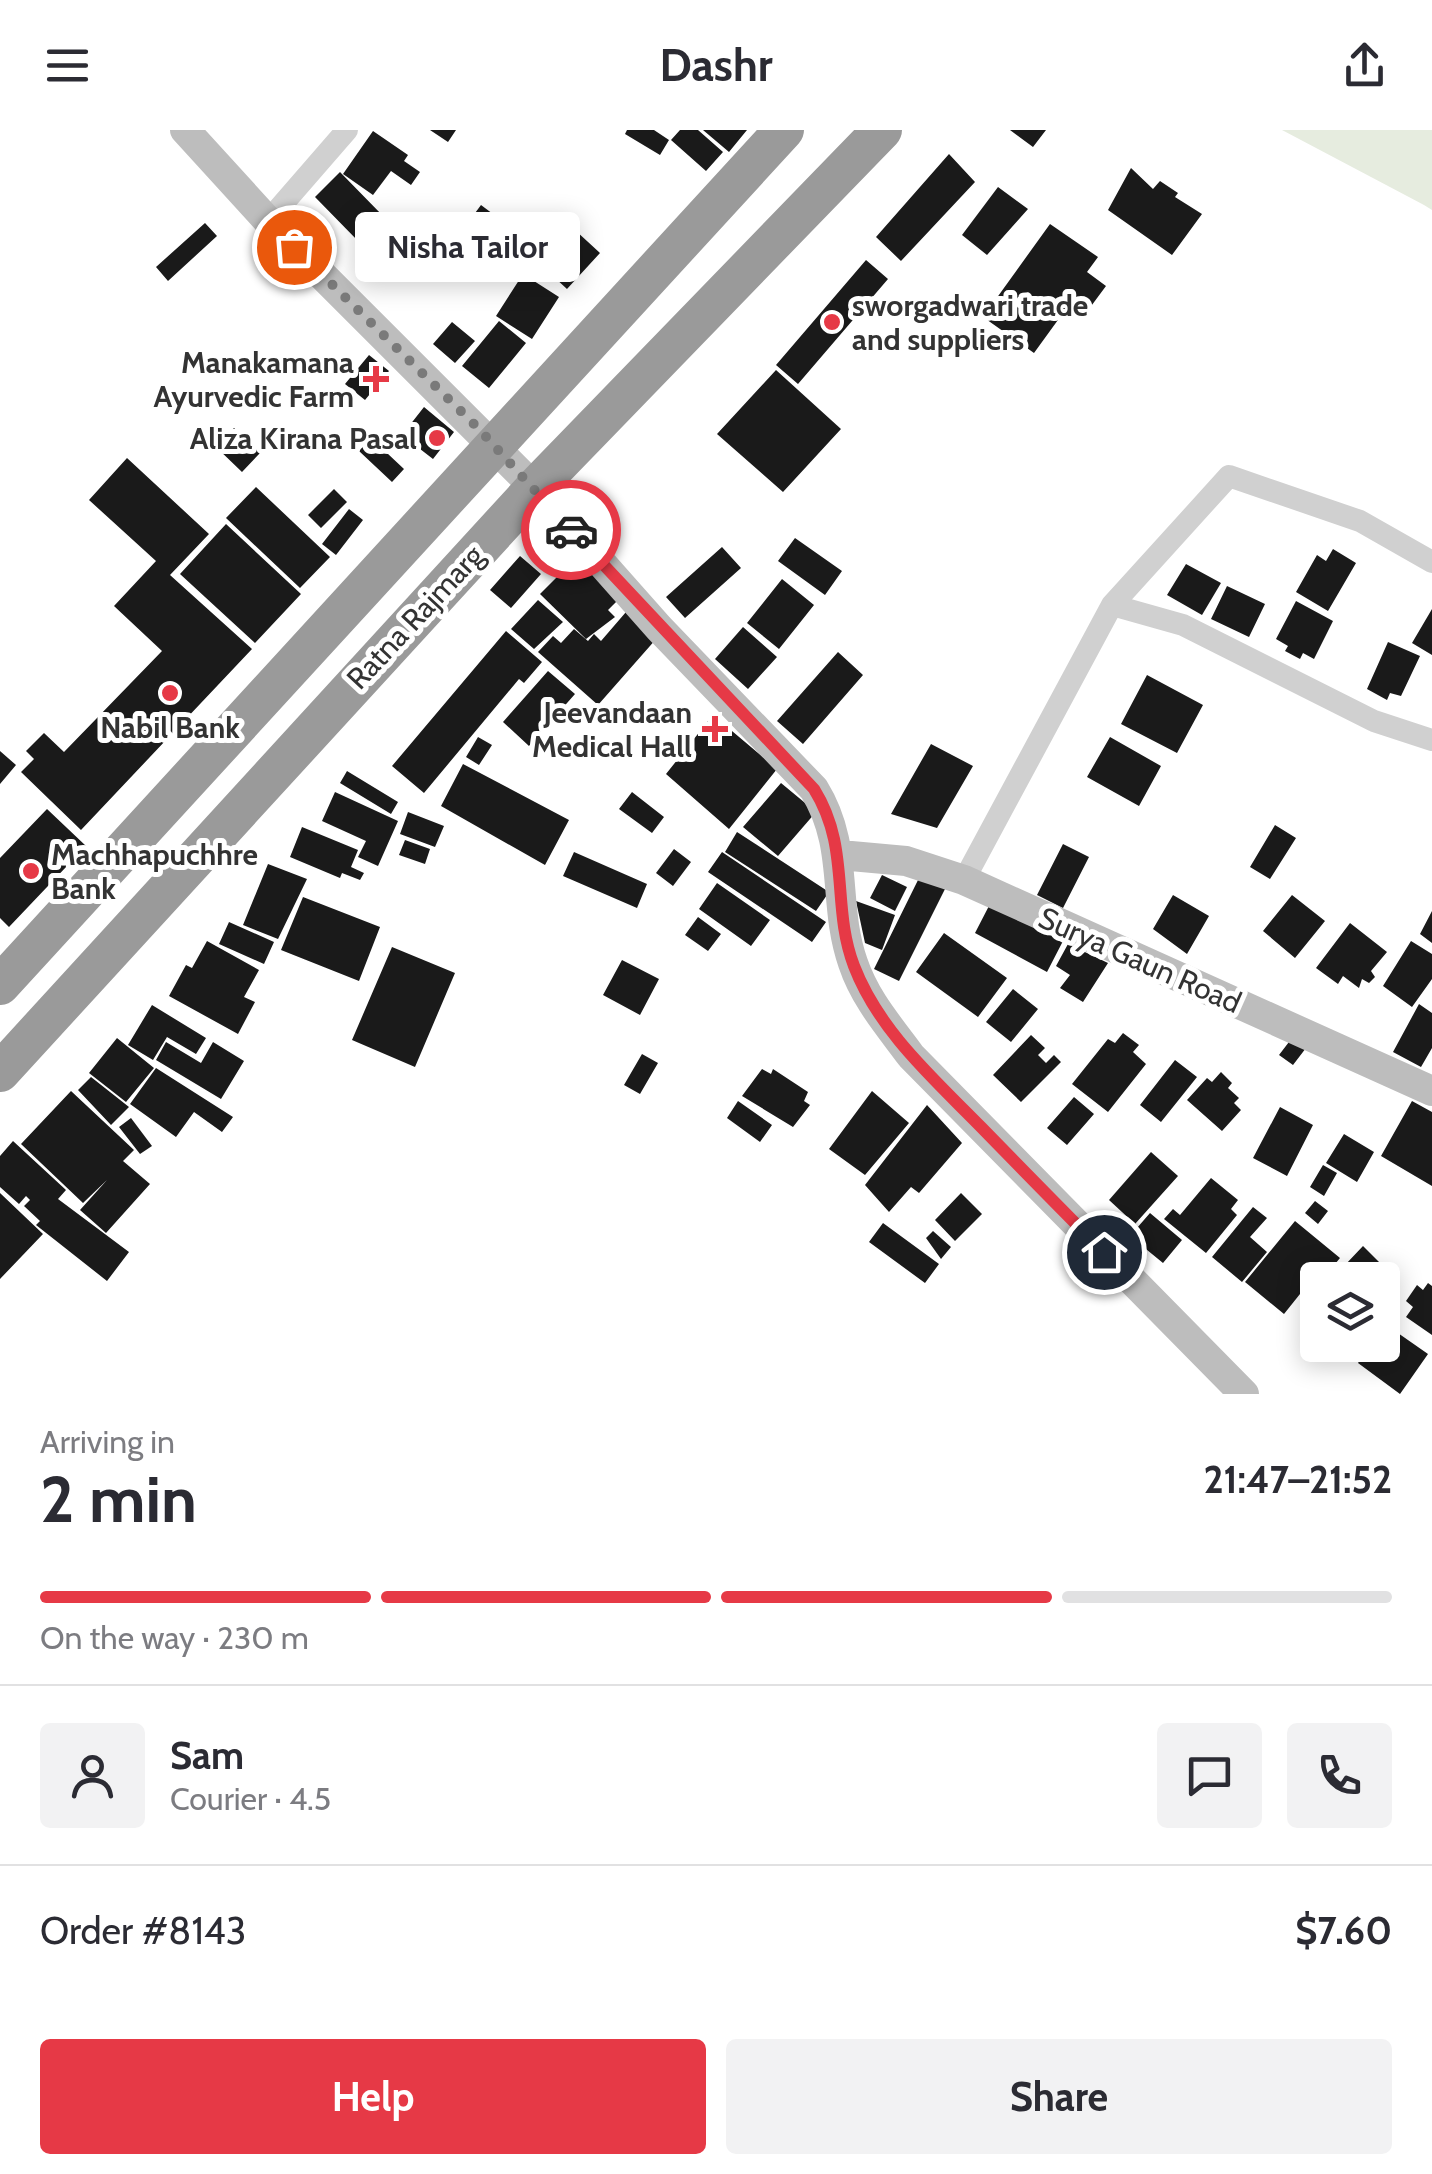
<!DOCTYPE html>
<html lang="en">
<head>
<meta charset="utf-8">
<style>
  body { margin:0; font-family:Cabin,sans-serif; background:#f2f2f3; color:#2b2b33; height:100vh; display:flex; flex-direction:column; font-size:38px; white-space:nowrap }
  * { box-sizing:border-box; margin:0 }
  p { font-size:32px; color:#7c7c81 }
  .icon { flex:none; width:55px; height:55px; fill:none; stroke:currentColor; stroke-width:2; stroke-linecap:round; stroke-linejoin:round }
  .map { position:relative; height:1264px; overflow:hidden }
  .drawer { display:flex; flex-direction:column; background:#fff; flex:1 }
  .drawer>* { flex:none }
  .fabs { position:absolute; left:1300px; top:1132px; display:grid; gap:20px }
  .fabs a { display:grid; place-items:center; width:100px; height:100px; border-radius:10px; background:#fff; box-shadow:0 5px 25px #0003; font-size:50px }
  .pin { position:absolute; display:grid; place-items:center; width:85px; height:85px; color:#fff; margin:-42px; border:5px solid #fff; border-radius:50%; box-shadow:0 2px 10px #0007 }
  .courier { position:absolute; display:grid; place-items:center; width:100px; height:100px; margin:-50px; border:8px solid #e63946; border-radius:50%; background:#fff; color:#222; box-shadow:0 2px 12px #0007 }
  .bubble { position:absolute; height:70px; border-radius:10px; background:#fff; box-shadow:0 5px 25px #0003; font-size:32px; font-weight:700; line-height:70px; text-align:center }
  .head em { font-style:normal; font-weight:700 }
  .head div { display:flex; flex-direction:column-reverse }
  .head { display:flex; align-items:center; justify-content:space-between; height:170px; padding:0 40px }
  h1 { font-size:65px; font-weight:700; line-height:75px }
  .bar { display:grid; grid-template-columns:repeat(4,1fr); gap:15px 10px; align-content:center; height:120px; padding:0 40px }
  .bar i { height:12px; border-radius:8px; background:#e1e1e2 }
  .bar .selected { background:#e63946 }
  .bar p { grid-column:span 4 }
  .line { display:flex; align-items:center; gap:25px; padding:0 40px; border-top:2px solid #e1e1e2 }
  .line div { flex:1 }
  .round { display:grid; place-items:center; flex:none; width:105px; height:105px; border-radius:10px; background:#f2f2f3 }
  .button { display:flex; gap:20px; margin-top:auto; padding:20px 40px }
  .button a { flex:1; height:115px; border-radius:10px; background:#e63946; color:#fff; font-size:40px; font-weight:700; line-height:115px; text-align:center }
  .button a+a { background:#f2f2f3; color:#2b2b33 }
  header { display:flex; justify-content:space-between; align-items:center; height:130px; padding:0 40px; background:#fff; font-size:45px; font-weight:700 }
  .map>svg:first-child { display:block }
  .green { fill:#e6ecdf }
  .building { fill:#1a1a1a }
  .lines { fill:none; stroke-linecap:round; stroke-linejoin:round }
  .street { stroke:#d0d0d0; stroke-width:22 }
  .secondary { stroke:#bdbdbd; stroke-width:30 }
  .highway { stroke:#9a9a9a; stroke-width:40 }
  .done { stroke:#7a7a7a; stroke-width:10; stroke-dasharray:0 18 }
  .route { stroke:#e63946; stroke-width:12 }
  .poi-dot { fill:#e63946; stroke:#fff; stroke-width:4 }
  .labels { text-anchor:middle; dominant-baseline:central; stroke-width:10; stroke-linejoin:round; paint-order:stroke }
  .poi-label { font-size:30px; font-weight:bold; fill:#333; stroke:#fff; text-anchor:end }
  .street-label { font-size:30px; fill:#333; stroke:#fff }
</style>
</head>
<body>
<header><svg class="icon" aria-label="menu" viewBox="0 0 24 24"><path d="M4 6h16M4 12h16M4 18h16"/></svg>Dashr<svg class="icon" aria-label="share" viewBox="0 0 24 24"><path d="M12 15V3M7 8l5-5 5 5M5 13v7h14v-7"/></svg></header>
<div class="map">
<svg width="1432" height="1264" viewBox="0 0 1432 1264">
  <rect width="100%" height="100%" fill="#fff"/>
  <path class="green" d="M1282 0H1432V80L1424 75Z"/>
  <path class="building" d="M430 0H456L448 12Z
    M627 0H654L669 10 660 25 625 4Z
    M680 0H698L723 22 706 41 671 10Z
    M703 0H747L729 22Z
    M1010 0H1046L1033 17Z
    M373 1 408 25 404 31 420 42 411 55 391 41 373 65 343 44Z
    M949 24 975 52 901 131 876 107Z
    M1131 38 1153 59 1160 51 1178 63 1175 67 1202 84 1172 125 1108 80Z
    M340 42 384 87 359 112 315 67Z
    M998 57 1028 79 987 125 962 105Z
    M481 75 501 90 461 143 441 129Z
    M205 93 217 106 168 151 156 137Z
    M1050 94 1098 127 1087 142 1106 156 1086 183 1071 172 1034 223 983 187Z
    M575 100 600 123 567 159 542 136Z
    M866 130 888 149 798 254 776 235Z
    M523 144 559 167 532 209 496 186Z
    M499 191 526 213 489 258 462 236Z
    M452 192 475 211 455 233 433 214Z
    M369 225 389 241 365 270 345 254Z
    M776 240 841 299 783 362 717 304Z
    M424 277 454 302 433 329 402 305Z
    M234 298 260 323 242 342 216 317Z
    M371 308 404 339 392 352 359 321Z
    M127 328 209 404 170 445 252 519 81 700 21 642 34 629 26 621 44 603 64 622 162 521 114 476 156 431 89 370Z
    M256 357 330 427 300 458 226 388Z
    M334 359 347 372 321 398 308 385Z
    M349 379 363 390 336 425 322 414Z
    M226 394 301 464 255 513 180 444Z
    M795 408 842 441 825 465 778 431Z
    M722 417 741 438 685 488 666 467Z
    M1333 419 1356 433 1328 481 1296 462 1317 425 1326 431Z
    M579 425 621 467 608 480 615 487 586 509 540 464Z
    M520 426 541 444 511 478 490 460Z
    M1186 434 1221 453 1202 485 1167 465Z
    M782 449 814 475 779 519 747 493Z
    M1227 456 1265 474 1249 507 1211 489Z
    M538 470 563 492 534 519 511 499Z
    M1296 471 1333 491 1314 529 1303 523 1300 529 1285 521 1288 516 1276 509Z
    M1432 479V525L1412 513Z
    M626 482 657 508 598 575 538 522 553 506 561 513 574 499 588 511 594 504 601 511Z
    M743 497 777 527 748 559 715 529Z
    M506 501 542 532 524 553 519 549 424 663 392 636Z
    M1388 512 1420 526 1401 566 1390 563 1387 570 1367 559Z
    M838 522 863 545 803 614 777 591Z
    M548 541 575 564 529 616 503 592Z
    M1147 545 1203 575 1177 623 1121 594Z
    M713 585 777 639 729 699 666 644Z
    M478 607 492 615 479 635 466 627Z
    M1110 607 1161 636 1139 676 1087 647Z
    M931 614 973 636 937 698 891 684Z
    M0 621 16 635 0 654Z
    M463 634 569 690 545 735 441 676Z
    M347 641 398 672 391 684 340 653Z
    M781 653 816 682 778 726 743 697Z
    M335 662 398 691 378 736 358 727 366 711 322 691Z
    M632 662 664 687 652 703 619 679Z
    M47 679 86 716 9 797 0 788V728Z
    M408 682 444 696 435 717 400 704Z
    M1275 695 1296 708 1270 749 1250 737Z
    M302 697 358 720 351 737 364 743 360 750 342 743 340 748 290 727Z
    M737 702 829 762 816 781 725 722Z
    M405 710 430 719 425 734 399 725Z
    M1063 714 1089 727 1063 778 1037 765Z
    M674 719 691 732 673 756 656 743Z
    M574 722 647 754 637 778 563 746Z
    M722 722 826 792 812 812 708 742Z
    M268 734 307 749 278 809 243 795Z
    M882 745 907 757 895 781 870 768Z
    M920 746 945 759 899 851 874 839Z
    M717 753 770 790 751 816 699 779Z
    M1173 765 1209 786 1187 824 1153 799Z
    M1292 765 1325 791 1295 828 1263 801Z
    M303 767 380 797 359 851 281 820Z
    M856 771 895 785 882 820 865 813Z
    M991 772 1063 811 1047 842 975 803Z
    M1432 781V813L1420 804Z
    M698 787 721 804 708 821 685 805Z
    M229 792 274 812 264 834 219 814Z
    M1350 793 1387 822 1371 841 1375 847 1369 853 1362 849 1359 858 1343 846 1338 854 1316 838Z
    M944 803 1007 848 978 887 916 842Z
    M207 811 259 840 244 867 255 872 238 904 169 866 186 835 192 838Z
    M1411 811 1432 824V849L1412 877 1383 856Z
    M1068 814 1108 833 1083 872 1060 858 1070 845 1056 836Z
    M392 817 455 843 415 937 352 910Z
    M622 830 659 849 640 885 603 865Z
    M1013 859 1038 879 1011 912 986 892Z
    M1419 874 1432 883V918L1421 937 1393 922Z
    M152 875 206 908 196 924 167 907 153 930 128 915Z
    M1123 903 1139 915 1133 922 1146 934 1108 982 1072 954 1108 909 1115 913Z
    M1031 905 1045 918 1038 925 1046 933 1054 925 1061 932 1021 972 993 945Z
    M117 908 154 938 126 972 89 943Z
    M1292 908 1306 918 1293 935 1279 925Z
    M166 912 201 933 213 912 244 931 221 969 156 930Z
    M642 924 658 933 640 964 624 955Z
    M1175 930 1197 947 1161 992 1140 975Z
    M156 938 233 987 222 1002 194 982 176 1007 130 974Z
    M762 939 771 944 773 939 808 962 804 971 810 975 793 997 742 966Z
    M1221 942 1232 953 1228 958 1239 968 1234 973 1241 980 1222 1001 1187 970 1207 948 1212 952Z
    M91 947 129 977 111 995 78 960Z
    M71 961 134 1020 123 1031 150 1054 106 1103 80 1080 107 1050 83 1073 21 1014Z
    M872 961 909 993 865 1045 829 1019Z
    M1074 967 1094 984 1067 1015 1047 998Z
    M738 971 772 995 760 1012 727 988Z
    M1412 971 1432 982V1056L1381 1026Z
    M927 975 962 1013 919 1063 911 1057 889 1082 865 1055Z
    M1280 977 1313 995 1287 1046 1253 1028Z
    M131 988 152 1016 140 1024 119 997Z
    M1344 1004 1374 1022 1357 1052 1326 1033Z
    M13 1011 66 1060 58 1069 129 1122 107 1151 36 1095 40 1091 24 1076 30 1070 26 1066 19 1074 0 1057V1026Z
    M1151 1022 1178 1046 1135 1094 1109 1070Z
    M1323 1035 1337 1043 1324 1066 1310 1057Z
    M1211 1048 1238 1070 1231 1079 1237 1085 1206 1123 1164 1089 1173 1079 1180 1085Z
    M0 1063 43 1104 0 1149Z
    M961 1063 982 1084 955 1111 935 1090Z
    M1315 1071 1328 1081 1318 1094 1305 1083Z
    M1253 1077 1267 1088 1250 1107 1267 1122 1242 1152 1212 1127Z
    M1150 1083 1182 1110 1163 1133 1130 1106Z
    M1295 1091 1340 1128 1306 1169 1300 1164 1284 1184 1245 1152Z
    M883 1093 939 1134 925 1153 869 1112Z
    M933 1101 951 1117 941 1129 926 1108Z
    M1363 1116 1396 1149 1382 1169V1150H1345L1352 1142 1345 1135Z
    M1428 1153 1432 1156V1205L1406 1187 1413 1177 1406 1171 1417 1155 1423 1160Z
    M1385 1194 1428 1224 1400 1264 1358 1233 1370 1215H1382Z"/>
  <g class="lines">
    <path class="street" d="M268 91 347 0
      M1112 475 1183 495 1374 591 1432 610
      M964 750 1112 475 1229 346 1360 391 1432 432"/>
    <path class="secondary" d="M185 0 268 91 535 358 659 498 814 659C850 717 832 773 853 833 865 869 889 896 911 926L1244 1264
      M840 725 906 731 964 750 1432 961"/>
    <path class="highway" d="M0 855 784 0
      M0 942 535 358 882 0"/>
  </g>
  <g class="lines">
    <path class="done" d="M294 117 478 298 571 400"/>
    <path class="route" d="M571 400 814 659C851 718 831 776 854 836 879 901 933 948 981 997 1022 1039 1063 1081 1104 1122"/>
  </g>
  <g class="poi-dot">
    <circle cx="832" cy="192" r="10"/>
    <path d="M371 234h10v10h10v10h-10v10h-10v-10h-10v-10h10z"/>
    <circle cx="437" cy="308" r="10"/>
    <circle cx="170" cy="563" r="10"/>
    <path d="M710 584h10v10h10v10h-10v10h-10v-10h-10v-10h10z"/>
    <circle cx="31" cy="741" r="10"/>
  </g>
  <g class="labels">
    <g class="poi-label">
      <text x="852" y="175" text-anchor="start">sworgadwari trade<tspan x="852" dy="34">and suppliers</tspan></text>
      <text x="354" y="232">Manakamana<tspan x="354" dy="34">Ayurvedic Farm</tspan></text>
      <text x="417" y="308">Aliza Kirana Pasal</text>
      <text x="692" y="582">Jeevandaan<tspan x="692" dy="34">Medical Hall</tspan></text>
      <text x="170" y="597" text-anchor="middle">Nabil Bank</text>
      <text x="51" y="724" text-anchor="start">Machhapuchhre<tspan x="51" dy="34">Bank</tspan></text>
    </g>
    <g class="street-label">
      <text transform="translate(415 487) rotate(-47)">Ratna Rajmarg</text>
      <text transform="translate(1140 830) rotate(24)">Surya Gaun Road</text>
    </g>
  </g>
</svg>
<div class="fabs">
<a><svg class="icon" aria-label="layers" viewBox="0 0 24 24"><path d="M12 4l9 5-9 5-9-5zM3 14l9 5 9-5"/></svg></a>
</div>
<div class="pin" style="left:294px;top:117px;background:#ea580c"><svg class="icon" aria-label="bag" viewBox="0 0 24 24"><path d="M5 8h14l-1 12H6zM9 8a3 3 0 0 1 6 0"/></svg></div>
<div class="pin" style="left:1104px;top:1122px;background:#1f2937"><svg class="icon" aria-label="home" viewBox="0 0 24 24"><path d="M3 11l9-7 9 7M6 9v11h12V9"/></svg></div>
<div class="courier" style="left:571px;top:400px"><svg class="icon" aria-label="car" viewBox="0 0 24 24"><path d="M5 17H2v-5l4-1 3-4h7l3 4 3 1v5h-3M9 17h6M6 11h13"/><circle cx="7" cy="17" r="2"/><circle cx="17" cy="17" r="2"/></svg></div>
<div class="bubble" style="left:355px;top:82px;width:225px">Nisha Tailor</div>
</div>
<section class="drawer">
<div class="head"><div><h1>2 min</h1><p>Arriving in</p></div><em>21:47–21:52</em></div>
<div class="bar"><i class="selected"></i><i class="selected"></i><i class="selected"></i><i></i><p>On the way · 230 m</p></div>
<div class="line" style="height:180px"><a class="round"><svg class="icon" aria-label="person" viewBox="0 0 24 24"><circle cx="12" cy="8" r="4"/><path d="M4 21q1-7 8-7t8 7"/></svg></a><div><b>Sam</b><p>Courier · 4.5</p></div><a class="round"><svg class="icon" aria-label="chat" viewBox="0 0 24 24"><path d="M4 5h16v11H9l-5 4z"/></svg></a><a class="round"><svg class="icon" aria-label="phone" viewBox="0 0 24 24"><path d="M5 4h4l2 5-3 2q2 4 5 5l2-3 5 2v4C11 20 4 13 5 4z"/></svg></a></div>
<div class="line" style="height:130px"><div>Order #8143</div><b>$7.60</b></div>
<div class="button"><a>Help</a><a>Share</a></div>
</section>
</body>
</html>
